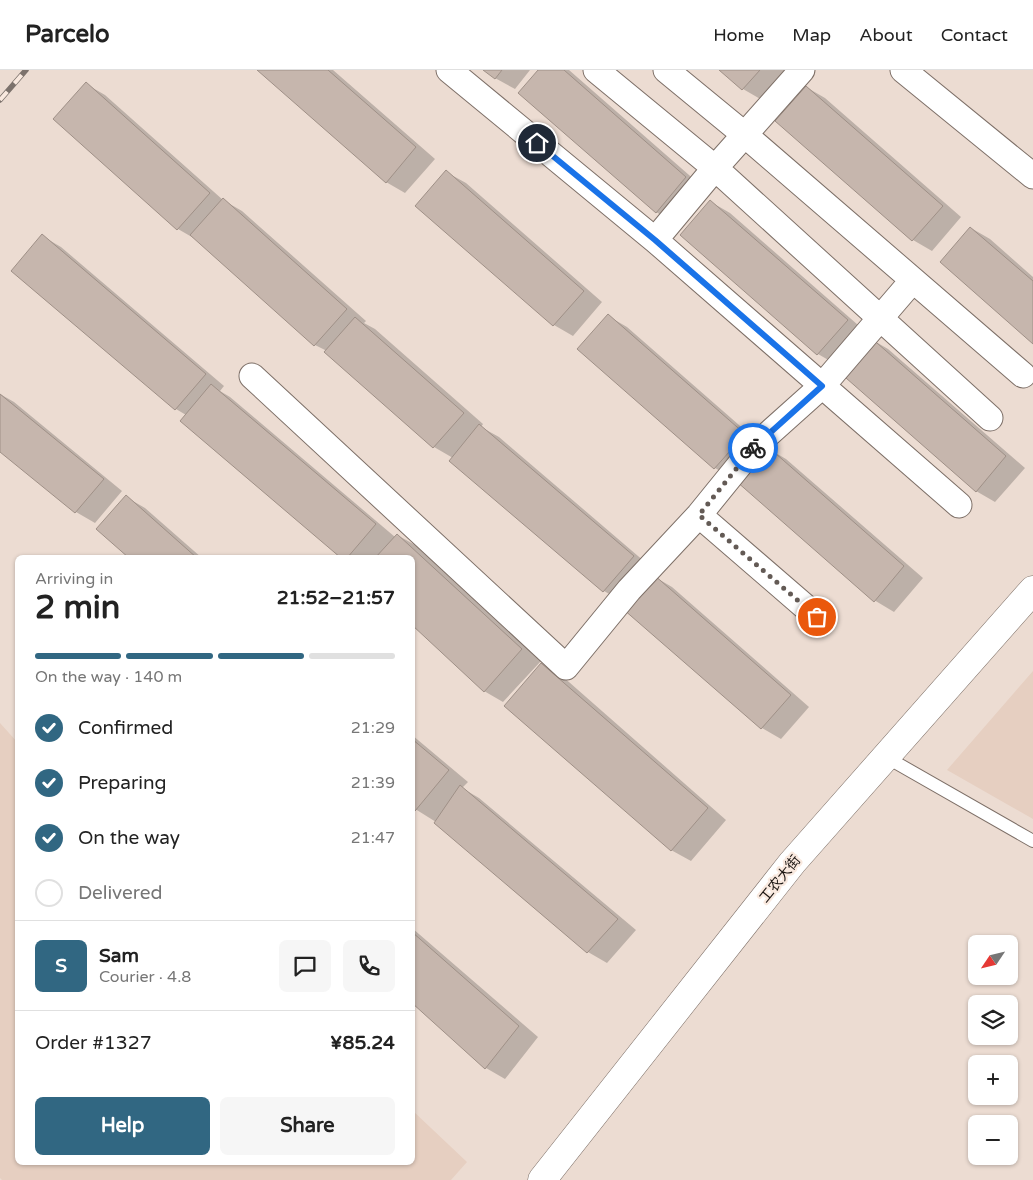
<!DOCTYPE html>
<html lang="en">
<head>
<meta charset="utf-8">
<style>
  body { margin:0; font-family:"Varela Round","Noto Sans SC",sans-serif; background:#f6f6f6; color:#222; height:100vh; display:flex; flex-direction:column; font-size:19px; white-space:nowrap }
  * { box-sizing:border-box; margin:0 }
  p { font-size:16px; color:#767676 }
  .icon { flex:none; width:28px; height:28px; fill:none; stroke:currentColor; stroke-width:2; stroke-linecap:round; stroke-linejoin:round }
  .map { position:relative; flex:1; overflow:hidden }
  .sheet { position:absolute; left:15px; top:485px; width:400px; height:610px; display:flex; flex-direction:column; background:#fff; border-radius:8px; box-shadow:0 1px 4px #0004 }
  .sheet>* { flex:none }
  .needle { width:32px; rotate:235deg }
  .tools { position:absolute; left:968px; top:865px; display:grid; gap:10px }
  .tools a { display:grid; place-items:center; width:50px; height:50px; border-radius:8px; background:#fff; box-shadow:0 1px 4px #0004; font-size:25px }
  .pin { position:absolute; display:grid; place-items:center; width:42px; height:42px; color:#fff; margin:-21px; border:2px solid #fff; border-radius:50%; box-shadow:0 1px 5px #0007 }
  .courier { position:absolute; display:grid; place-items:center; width:50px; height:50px; margin:-25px; border:4px solid #1a73e8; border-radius:50%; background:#fff; color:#222; box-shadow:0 1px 6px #0007 }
  .summary em { font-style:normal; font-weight:800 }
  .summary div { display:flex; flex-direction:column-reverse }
  .summary { display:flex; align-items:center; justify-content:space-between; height:85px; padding:0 20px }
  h1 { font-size:32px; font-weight:800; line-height:38px }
  .bar { display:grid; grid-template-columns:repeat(4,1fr); gap:8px 5px; align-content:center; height:60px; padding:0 20px }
  .bar i { height:6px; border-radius:4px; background:#e0e0e0 }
  .bar .selected { background:#316782 }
  .bar p { grid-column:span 4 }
  .line { display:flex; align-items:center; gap:12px; padding:0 20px; border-top:1px solid #e0e0e0 }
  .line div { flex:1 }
  .round { display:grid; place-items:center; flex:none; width:52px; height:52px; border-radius:8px; background:#f6f6f6 }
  ol { padding:0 20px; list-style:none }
  li { display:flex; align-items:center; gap:15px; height:55px }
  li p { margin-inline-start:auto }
  li .icon { padding:5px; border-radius:50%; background:#316782; color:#fff; stroke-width:4 }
  li:last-child { color:#767676 }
  li i { width:28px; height:28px; border:2px solid #e0e0e0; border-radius:50% }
  .button { display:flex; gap:10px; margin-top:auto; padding:10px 20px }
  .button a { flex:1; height:58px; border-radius:8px; background:#316782; color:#fff; font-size:20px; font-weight:800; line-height:58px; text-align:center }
  .button a+a { background:#f6f6f6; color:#222 }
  header { display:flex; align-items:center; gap:30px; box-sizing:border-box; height:70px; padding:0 25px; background:#fff; border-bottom:1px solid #e0e0e0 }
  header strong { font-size:24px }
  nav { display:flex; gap:28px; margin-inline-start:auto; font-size:18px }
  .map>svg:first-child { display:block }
  .built { fill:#e6cfc1 }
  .shadow { fill:#0003 }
  .building { fill:#c6b6ad; stroke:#9f9087 }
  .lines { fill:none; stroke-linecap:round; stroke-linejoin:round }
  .lane-casing { stroke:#7d6f67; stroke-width:14 }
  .street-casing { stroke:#7d6f67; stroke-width:27 }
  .secondary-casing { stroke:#7d6f67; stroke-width:29 }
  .lane { stroke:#fff; stroke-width:12 }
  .street { stroke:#fff; stroke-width:25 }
  .secondary { stroke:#fff; stroke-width:28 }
  .rail-casing { stroke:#7c726c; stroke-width:5.5 }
  .rail { stroke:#f9e9df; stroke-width:4; stroke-dasharray:11; stroke-linecap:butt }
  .done { stroke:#635a55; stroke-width:5; stroke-dasharray:0 9 }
  .route { stroke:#1a73e8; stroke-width:6 }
  .labels { text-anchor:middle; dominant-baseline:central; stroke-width:4.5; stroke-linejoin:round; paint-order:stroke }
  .street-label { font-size:14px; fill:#191411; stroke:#f9e9df }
</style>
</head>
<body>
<header>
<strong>Parcelo</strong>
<nav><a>Home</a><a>Map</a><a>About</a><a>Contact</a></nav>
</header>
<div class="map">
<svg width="1033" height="1110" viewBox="0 0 1033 1110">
  <rect width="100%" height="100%" fill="#ecdcd2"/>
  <path class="built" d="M1033 601V749L947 700Z
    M0 653 18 673V1092H412L413 1041 467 1092 451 1110H2L0 1108Z"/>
  <path class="shadow" d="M259 0H333L435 89 405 123 386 112Z
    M485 0H530L515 19 495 8Z
    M540 0H569L705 119 675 153 656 142Z
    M721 0H788L762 30 743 19Z
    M86 14 105 25 223 130 242 141 366 251 364 253 375 259 483 354 481 357 499 367 652 498 623 532 604 521 453 388 434 377 327 281 315 275 197 170 178 159 55 49Z
    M806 17 825 28 961 147 932 181 913 170Z
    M446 102 466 113 602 232 573 266 554 255Z
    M711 132 730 143 866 262 837 295 818 284Z
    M971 158 990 169 1033 207V272Z
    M42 166 61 177 224 316 220 321 230 327 395 467 397 465 417 476 541 591 503 632 484 621 412 488H343L186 345 176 339 13 200Z
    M608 246 627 257 763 376 734 409 715 398 579 279Z
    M869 268 888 279 1025 398 995 432 976 421Z
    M0 324 14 332 122 421 95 453 76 442 0 380Z
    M767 378 786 389 923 508 894 542 874 530Z
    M126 427 145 438 202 488H131Z
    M653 506 672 517 809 637 781 669 762 658 625 539Z
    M542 594 561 605 726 750 691 791 671 780Z
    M412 665 468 712 462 718 479 728 636 860 607 893 588 882 436 752 412 737Z
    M412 858 538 967 505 1009 486 998 412 931Z"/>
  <path class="building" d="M257 0H328L416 77 386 113Z
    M483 0H502L495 9Z
    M538 0H564L686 107 656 143 518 23Z
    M719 0H760L742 20Z
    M86 12 210 123 177 160 53 49Z
    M806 16 943 136 912 171 775 51Z
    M446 100 584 221 553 256 415 136Z
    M223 128 347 239 314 276 190 165Z
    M710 130 848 250 817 285 680 165Z
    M970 157 1033 211V274L940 192Z
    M42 164 206 304 175 340 11 201Z
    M608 244 745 364 714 399 577 279Z
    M355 247 464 343 433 378 324 282Z
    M869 266 1006 386 976 422 838 301Z
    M211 314 376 454 347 488H341L180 351Z
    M0 324 104 409 75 443 0 382Z
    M479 354 634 486 603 522 449 391Z
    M767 376 904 496 874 532 736 411Z
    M126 425 197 488H129L96 459Z
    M397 464 522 579 484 622 412 555V488H375Z
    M653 504 791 625 761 659 623 539Z
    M541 593 708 738 671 781 504 636Z
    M412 669 449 700 415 741 412 739Z
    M460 715 618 849 587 883 434 753Z
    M412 862 519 956 485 999 412 933Z"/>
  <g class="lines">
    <g class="lane-casing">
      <path id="lane" d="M886 687 1033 771"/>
    </g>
    <g class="street-casing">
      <path id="street" d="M449 0 655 170
        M596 0 715 98 655 170 959 435
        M666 0 745 65 1023 305
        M802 0 715 98 990 348
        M903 0 1033 106
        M252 306 566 597 629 520 699 445 755 376 822 316 913 210
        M699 445 817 547"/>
    </g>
    <g class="secondary-casing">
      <path id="secondary" d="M542 1110 792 793 1033 520"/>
    </g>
    <use href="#lane" class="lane"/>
    <use href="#street" class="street"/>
    <use href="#secondary" class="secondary"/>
    <g class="rail-casing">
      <path id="rail" d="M0 30 26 0"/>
    </g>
    <use href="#rail" class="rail"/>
  </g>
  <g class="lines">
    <path class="done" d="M753 378 699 445 817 547"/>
    <path class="route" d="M537 73 655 170 822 316 753 378"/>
  </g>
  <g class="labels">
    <g class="street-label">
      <text transform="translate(780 809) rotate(-51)">工农大街</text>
    </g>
  </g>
</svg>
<div class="tools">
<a><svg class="needle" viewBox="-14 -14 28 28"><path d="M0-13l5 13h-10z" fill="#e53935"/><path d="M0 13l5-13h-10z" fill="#767676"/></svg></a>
<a><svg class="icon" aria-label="layers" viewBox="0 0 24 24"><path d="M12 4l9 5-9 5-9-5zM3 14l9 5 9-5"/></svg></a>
<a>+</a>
<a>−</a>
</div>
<div class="pin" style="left:817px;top:547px;background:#ea580c"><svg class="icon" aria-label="bag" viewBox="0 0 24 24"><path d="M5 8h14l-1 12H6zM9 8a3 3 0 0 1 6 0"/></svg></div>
<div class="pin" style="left:537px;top:73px;background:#1f2937"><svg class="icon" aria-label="home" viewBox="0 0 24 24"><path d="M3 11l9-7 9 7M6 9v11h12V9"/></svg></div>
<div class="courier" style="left:753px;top:378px"><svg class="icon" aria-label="bike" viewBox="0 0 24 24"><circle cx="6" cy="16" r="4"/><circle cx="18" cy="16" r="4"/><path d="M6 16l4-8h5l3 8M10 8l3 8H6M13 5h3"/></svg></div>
<section class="sheet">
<div class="summary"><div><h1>2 min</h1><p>Arriving in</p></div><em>21:52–21:57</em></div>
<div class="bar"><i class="selected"></i><i class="selected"></i><i class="selected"></i><i></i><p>On the way · 140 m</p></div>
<ol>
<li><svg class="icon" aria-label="check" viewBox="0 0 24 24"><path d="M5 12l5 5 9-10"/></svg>Confirmed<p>21:29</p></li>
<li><svg class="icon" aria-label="check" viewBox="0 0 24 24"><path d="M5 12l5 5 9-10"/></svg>Preparing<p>21:39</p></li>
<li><svg class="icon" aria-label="check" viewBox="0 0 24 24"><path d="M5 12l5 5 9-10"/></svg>On the way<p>21:47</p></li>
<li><i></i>Delivered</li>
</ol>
<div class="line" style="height:90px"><b class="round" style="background:#316782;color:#fff">S</b><div><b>Sam</b><p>Courier · 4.8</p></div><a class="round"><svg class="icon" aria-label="chat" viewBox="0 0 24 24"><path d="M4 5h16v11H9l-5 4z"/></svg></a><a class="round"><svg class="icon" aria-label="phone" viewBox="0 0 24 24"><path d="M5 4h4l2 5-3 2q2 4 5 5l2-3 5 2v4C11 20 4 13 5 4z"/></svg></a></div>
<div class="line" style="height:65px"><div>Order #1327</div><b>¥85.24</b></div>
<div class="button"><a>Help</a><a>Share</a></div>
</section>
</div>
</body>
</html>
